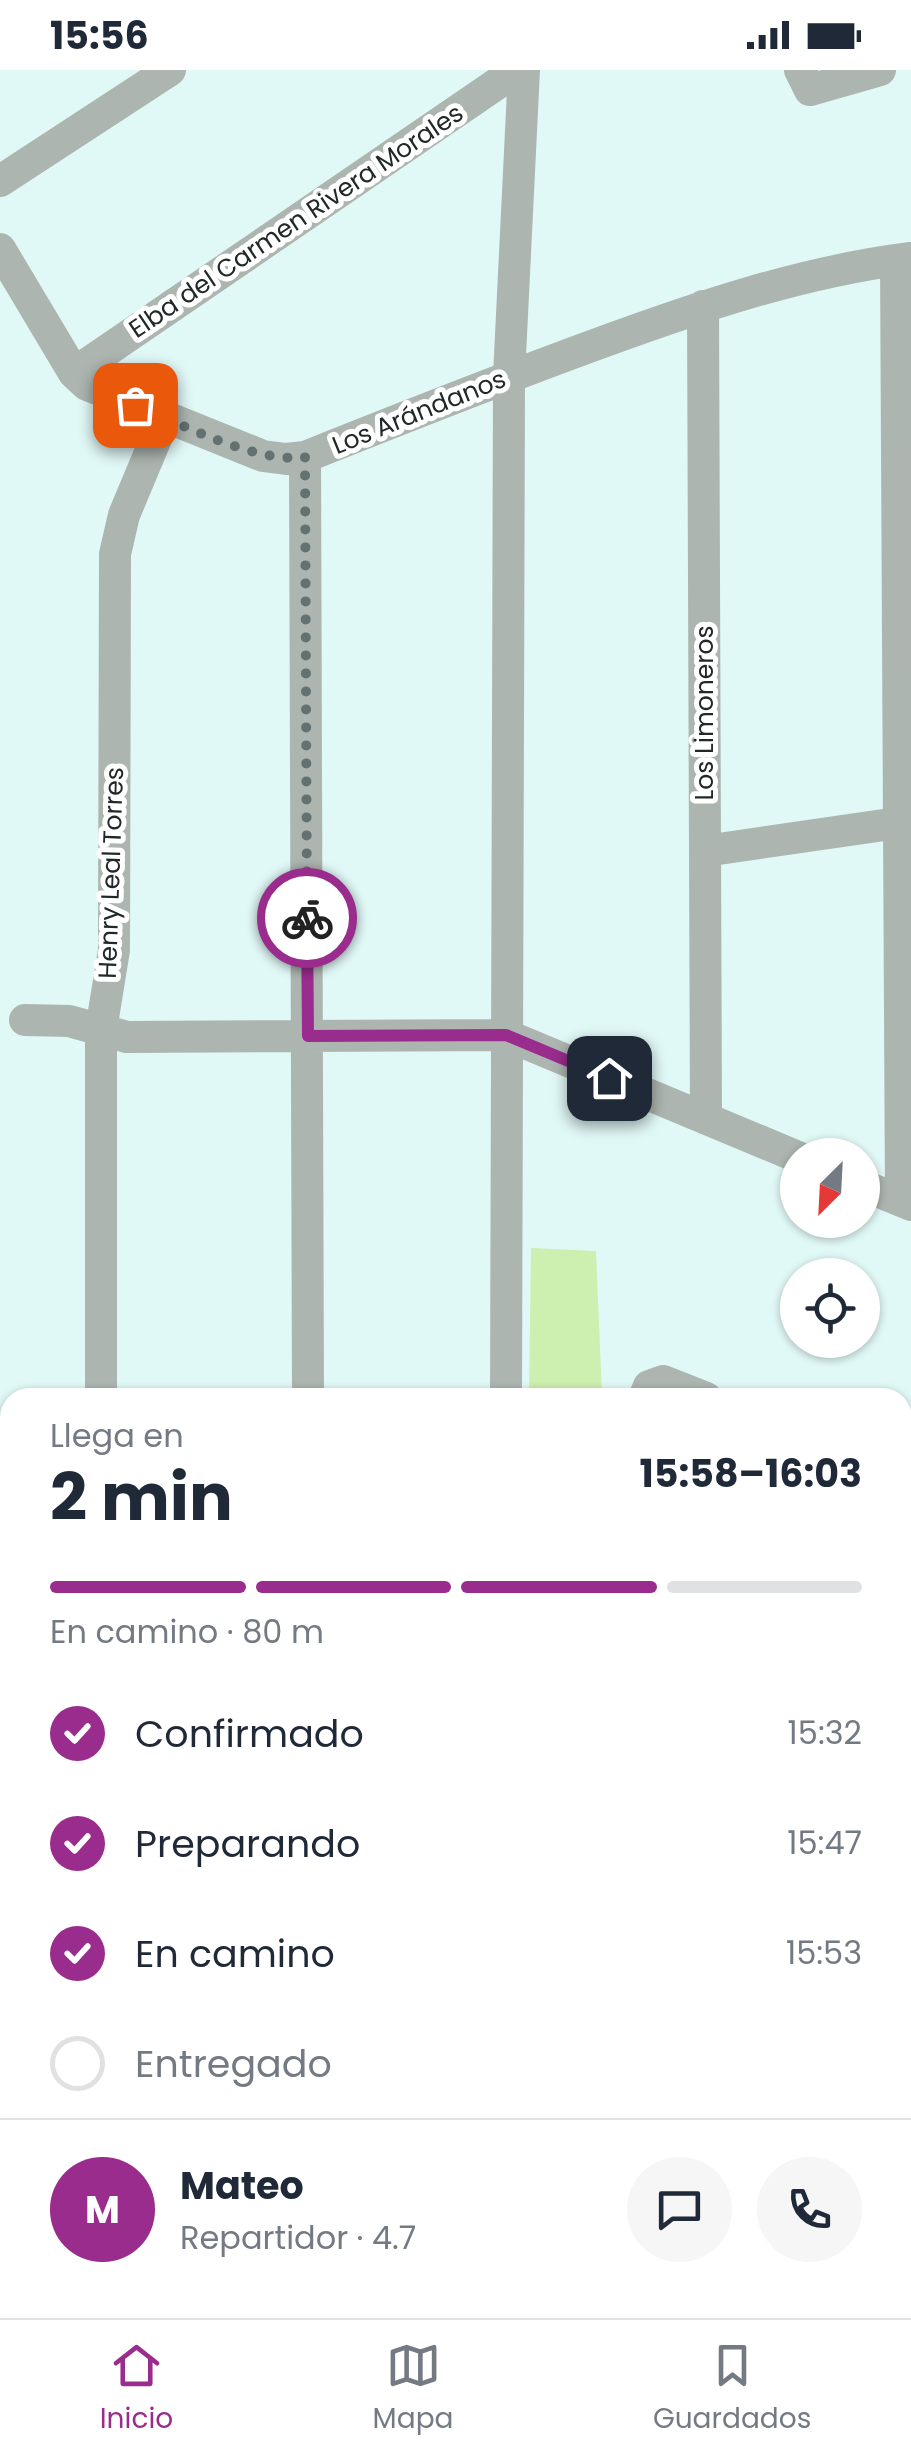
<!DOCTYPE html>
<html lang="es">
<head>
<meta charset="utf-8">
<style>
  body { margin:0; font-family:Poppins,sans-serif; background:#f6f6f7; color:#1f2937; height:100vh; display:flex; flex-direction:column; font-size:38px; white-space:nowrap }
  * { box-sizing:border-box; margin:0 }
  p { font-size:32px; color:#747a83 }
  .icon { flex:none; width:55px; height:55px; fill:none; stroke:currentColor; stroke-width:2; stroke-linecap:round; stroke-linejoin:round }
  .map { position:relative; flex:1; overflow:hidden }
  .side { position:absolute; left:0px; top:1318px; width:912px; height:932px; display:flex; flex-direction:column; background:#fff; border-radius:30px 30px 0 0; box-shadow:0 2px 8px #0004 }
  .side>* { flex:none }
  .needle { width:65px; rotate:204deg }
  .fabs { position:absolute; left:780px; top:1068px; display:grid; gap:20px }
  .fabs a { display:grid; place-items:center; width:100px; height:100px; border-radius:50%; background:#fff; box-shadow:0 2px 8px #0004; font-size:50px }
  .pin { position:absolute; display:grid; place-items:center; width:85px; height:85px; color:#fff; margin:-42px; border-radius:20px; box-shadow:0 5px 15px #0006 }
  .courier { position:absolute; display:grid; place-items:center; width:100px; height:100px; margin:-50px; border:8px solid #992c8d; border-radius:50%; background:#fff; color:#222; box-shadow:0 2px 12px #0007 }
  .headline em { font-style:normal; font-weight:700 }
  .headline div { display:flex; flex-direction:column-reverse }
  .headline { display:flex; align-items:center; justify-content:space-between; height:170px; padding:0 50px }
  h1 { font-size:65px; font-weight:700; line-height:75px }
  .bar { display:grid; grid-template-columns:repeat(4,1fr); gap:15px 10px; align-content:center; height:120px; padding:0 50px }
  .bar i { height:12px; border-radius:8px; background:#e0e1e3 }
  .bar .current { background:#992c8d }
  .bar p { grid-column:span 4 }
  .line { display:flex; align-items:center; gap:25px; padding:0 50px; border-top:2px solid #e0e1e3 }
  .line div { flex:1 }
  .round { display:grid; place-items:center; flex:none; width:105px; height:105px; border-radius:52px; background:#f6f6f7 }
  ol { padding:0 50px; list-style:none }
  li { display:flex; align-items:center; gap:30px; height:110px }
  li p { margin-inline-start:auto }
  li .icon { padding:10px; border-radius:50%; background:#992c8d; color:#fff; stroke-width:4 }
  li:last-child { color:#747a83 }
  li i { width:55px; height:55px; border:5px solid #e0e1e3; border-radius:50% }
  .status { display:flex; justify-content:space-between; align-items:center; height:70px; padding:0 50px; background:#fff; direction:ltr }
  .status svg { height:28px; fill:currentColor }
  .menu { display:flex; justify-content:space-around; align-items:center; height:140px; border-top:2px solid #e0e1e3; background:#fff; font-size:28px; color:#747a83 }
  .menu a { display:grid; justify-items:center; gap:5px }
  .menu .current { color:#992c8d }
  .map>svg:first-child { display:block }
  .green { fill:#cdefaf }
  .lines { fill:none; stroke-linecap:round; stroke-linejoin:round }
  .minor { stroke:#adb5b0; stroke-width:32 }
  .done { stroke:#637170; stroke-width:10; stroke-dasharray:0 18 }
  .route { stroke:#992c8d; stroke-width:12 }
  .labels { text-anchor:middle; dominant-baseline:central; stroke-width:10; stroke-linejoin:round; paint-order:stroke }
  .street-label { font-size:25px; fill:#202928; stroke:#fff }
</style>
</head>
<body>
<div class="status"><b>15:56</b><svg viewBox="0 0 49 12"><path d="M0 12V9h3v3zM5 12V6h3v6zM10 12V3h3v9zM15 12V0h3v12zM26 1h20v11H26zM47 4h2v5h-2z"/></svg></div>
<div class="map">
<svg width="911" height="2248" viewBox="0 0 911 2248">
  <rect width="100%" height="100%" fill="#e0f8f6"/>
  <path class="green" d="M531 1178 596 1181 602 1327H529Z
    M902 2016 911 2019V2174L903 2171Z
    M10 2230V2240H192L188 2248H0Z"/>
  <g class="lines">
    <path class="minor" d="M800 0 810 20 880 0
      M0 111 170 0
      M0 179 74 303 87 315 263 386 286 389 305 387C400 349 494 312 589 277 695 238 799 202 911 188
      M896 190 901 1131
      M703 236 706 1049
      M74 303 517 0
      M305 387 308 1328
      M705 781 911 751
      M25 950 69 951 127 967 506 965 798 1087
      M862 1115 911 1135
      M101 1328V960L114 880 115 484 124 445 165 347
      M506 1328 509 306 524 0
      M644 1328 649 1316 663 1311 706 1328
      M902 1408 911 1411
      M0 1692 10 1698
      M902 1706 911 1710
      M0 1884 10 1890
      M902 1998 911 2001
      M0 2052 10 2058
      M0 2176 10 2162
      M902 2190 911 2194
      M269 2240 282 2248
      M855 2248 859 2240"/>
  </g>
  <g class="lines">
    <path class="done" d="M135 335C181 354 257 394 305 387L307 848"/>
    <path class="route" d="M307 848 308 966 506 965 609 1008"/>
  </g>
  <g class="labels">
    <g class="street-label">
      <text transform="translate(296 151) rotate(-34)">Elba del Carmen Rivera Morales</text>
      <text transform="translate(419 342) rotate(-22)">Los Arándanos</text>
      <text transform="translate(704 643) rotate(-90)">Los Limoneros</text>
      <text transform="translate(111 803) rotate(-88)">Henry Leal Torres</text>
    </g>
  </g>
</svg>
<div class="fabs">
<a><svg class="needle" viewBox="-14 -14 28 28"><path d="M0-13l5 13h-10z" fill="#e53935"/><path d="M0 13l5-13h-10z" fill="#747a83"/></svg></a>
<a><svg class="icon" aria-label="locate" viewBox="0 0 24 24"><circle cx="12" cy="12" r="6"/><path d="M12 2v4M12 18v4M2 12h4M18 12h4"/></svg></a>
</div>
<div class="pin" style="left:135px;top:335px;background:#ea580c"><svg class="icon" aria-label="bag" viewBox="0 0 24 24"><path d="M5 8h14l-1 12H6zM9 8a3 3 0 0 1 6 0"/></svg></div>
<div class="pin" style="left:609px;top:1008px;background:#1f2937"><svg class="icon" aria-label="home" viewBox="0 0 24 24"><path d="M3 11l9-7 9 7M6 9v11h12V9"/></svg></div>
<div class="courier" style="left:307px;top:848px"><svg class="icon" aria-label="bike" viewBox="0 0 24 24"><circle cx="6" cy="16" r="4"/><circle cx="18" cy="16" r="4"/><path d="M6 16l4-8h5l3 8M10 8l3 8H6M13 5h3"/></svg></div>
<section class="side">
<div class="headline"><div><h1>2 min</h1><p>Llega en</p></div><em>15:58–16:03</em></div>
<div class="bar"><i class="current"></i><i class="current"></i><i class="current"></i><i></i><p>En camino · 80 m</p></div>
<ol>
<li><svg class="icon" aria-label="check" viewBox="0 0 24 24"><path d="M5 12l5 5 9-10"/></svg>Confirmado<p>15:32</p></li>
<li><svg class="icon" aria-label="check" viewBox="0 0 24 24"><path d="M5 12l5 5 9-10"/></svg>Preparando<p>15:47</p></li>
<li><svg class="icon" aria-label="check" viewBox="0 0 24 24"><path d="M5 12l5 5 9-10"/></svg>En camino<p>15:53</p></li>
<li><i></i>Entregado</li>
</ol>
<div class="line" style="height:180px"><b class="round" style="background:#992c8d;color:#fff">M</b><div><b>Mateo</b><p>Repartidor · 4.7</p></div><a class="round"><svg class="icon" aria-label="chat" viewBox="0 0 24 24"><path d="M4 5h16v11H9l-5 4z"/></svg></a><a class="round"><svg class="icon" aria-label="phone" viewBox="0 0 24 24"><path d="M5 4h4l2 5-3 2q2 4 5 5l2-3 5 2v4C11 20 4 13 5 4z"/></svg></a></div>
</section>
</div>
<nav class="menu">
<a class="current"><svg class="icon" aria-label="home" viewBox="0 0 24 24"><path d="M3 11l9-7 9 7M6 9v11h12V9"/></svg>Inicio</a>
<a><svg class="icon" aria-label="map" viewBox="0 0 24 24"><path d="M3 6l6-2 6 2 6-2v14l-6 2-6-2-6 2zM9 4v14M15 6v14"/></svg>Mapa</a>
<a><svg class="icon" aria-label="saved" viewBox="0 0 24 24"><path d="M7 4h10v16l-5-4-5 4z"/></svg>Guardados</a>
</nav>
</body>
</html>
